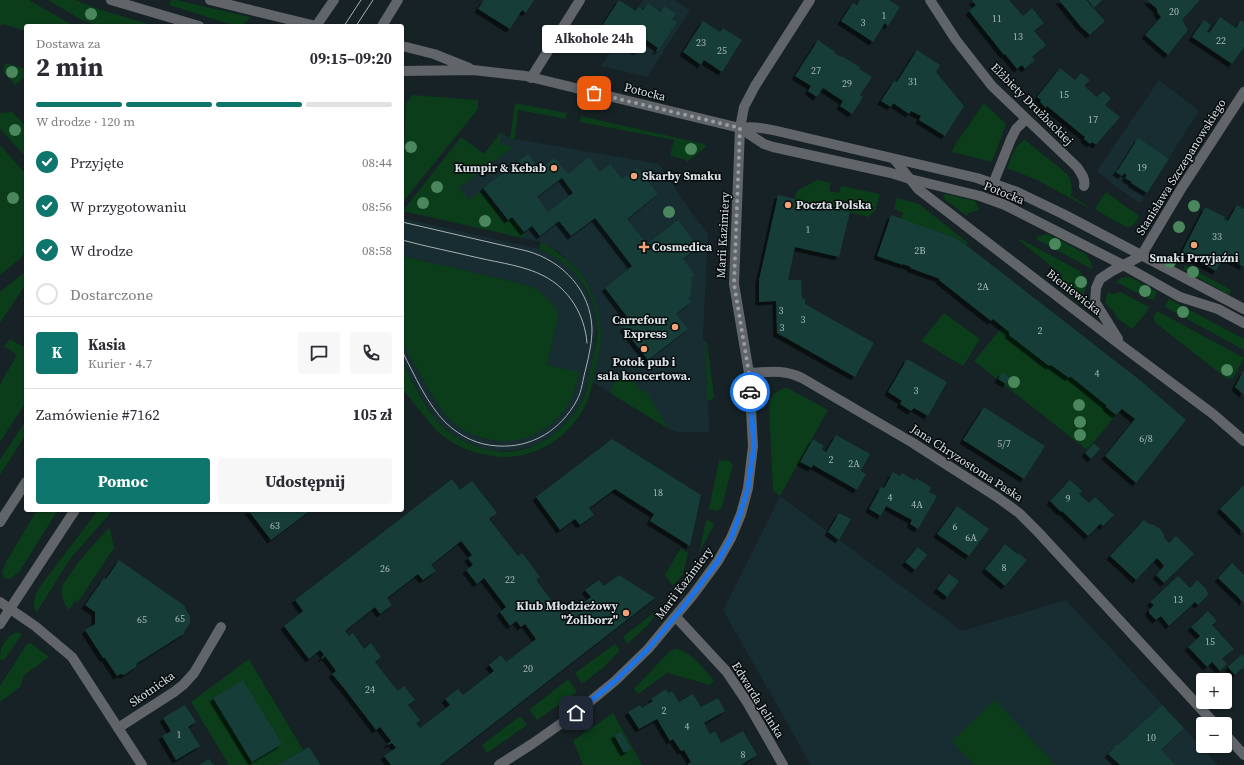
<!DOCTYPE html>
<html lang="pl">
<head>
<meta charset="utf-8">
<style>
  body { margin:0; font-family:"Source Serif 4",serif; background:#f7f7f7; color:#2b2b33; height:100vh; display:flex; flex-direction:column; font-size:15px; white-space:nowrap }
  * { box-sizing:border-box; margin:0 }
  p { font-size:13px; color:#7c7c81 }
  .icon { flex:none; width:22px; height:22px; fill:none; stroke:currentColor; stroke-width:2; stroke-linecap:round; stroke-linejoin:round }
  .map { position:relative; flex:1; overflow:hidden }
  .sheet { position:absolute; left:24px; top:24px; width:380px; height:488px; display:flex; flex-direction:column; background:#fff; border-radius:4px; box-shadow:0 1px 3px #0004 }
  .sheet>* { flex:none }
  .tools { position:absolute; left:1196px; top:673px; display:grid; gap:8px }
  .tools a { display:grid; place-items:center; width:36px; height:36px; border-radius:4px; background:#fff; box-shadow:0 1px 3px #0004; font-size:20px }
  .pin { position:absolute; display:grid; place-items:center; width:34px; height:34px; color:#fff; margin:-17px; border-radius:8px; box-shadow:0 2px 6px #0006 }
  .courier { position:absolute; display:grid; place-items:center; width:40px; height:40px; margin:-20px; border:3px solid #1a73e8; border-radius:50%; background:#fff; color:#222; box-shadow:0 1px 5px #0007 }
  .bubble { position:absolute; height:28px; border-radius:4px; background:#fff; box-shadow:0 1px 3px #0004; font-size:13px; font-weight:700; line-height:28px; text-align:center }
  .head em { font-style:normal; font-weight:700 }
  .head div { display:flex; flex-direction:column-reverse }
  .head { display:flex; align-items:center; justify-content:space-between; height:68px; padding:0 12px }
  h1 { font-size:26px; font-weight:700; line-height:30px }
  .bar { display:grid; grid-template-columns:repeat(4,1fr); gap:6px 4px; align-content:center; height:48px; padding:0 12px }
  .bar i { height:5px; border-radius:3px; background:#e1e1e2 }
  .bar .current { background:#0f766e }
  .bar p { grid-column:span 4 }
  .line { display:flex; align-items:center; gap:10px; padding:0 12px; border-top:1px solid #e1e1e2 }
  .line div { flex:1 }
  .round { display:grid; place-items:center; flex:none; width:42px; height:42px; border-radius:4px; background:#f7f7f7 }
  ol { padding:0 12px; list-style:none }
  li { display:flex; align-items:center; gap:12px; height:44px }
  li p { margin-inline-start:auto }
  li .icon { padding:4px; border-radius:50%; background:#0f766e; color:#fff; stroke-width:4 }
  li:last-child { color:#7c7c81 }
  li i { width:22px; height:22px; border:2px solid #e1e1e2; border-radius:50% }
  .primary-button { display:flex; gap:8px; margin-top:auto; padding:8px 12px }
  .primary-button a { flex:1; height:46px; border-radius:4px; background:#0f766e; color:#fff; font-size:16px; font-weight:700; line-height:46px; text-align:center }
  .primary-button a+a { background:#f7f7f7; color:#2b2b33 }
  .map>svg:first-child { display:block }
  .built { fill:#182d32 }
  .green { fill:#0b3d1a }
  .building { fill:#153d37; fill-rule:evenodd; filter:url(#shadow) }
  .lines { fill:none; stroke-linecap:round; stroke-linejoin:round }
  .service { stroke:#616569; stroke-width:10 }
  .minor { stroke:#616569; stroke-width:10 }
  .tertiary { stroke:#616569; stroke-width:10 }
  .tram { stroke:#a8b1b3; stroke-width:1 }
  .tree { fill:#4b875d }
  .done { stroke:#959ea0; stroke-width:4; stroke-dasharray:0 7.2 }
  .route { stroke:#1a73e8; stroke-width:5 }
  .poi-dot { fill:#efa377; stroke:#060a0c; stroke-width:1.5 }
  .labels { text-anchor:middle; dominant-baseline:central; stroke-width:3; stroke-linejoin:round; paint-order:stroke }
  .number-label { font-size:10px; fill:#a8b8b8 }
  .street-label { font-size:12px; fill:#d9e1e3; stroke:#060a0c }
  .poi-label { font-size:12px; font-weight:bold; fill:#d9e1e3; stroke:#060a0c; text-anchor:end }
</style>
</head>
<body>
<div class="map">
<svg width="1244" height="765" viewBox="0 0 1244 765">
  <defs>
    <filter id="shadow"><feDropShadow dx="-3.5" dy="3.5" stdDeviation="0" flood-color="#0009"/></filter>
  </defs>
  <rect width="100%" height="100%" fill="#162225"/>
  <path class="built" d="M643 0H674L690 10 647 77 601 66 616 44 619 41 618 40Z
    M1159 80 1199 111 1140 203 1115 186 1097 171Z
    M501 132 510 138 659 164 691 212 708 234 703 335V341H706L709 432H678L669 429 593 382 600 345 601 335 599 321 593 297 588 286 576 269 560 253 541 242 403 211 461 137 484 154Z
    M402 218 539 249 550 254 563 262 576 274 582 283 593 304 597 324 594 351 588 383 581 405 574 414 560 429 548 438 536 445 517 450 496 451 482 449 457 438 444 428 434 417 424 401 402 362V341L427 387 434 400 447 416 457 426 469 433 480 438 496 441H510L550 425 562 413 569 402 574 391 579 373 547 366 557 321V315L555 308 540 292 532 287 523 284 402 256Z
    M780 496 962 631 1066 600 1218 765H811L723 610Z"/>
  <path class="green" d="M0 0H29L74 26H26V31L2 24 0 26Z
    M48 0H75L101 10 155 26H98L80 19Z
    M171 0H176L250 17 242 26H236L169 5Z
    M5 63 26 69V76L15 85 3 72Z
    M412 95 478 100V109L402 203 406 104Z
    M515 103 567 113 566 119 518 110 515 139 510 138Z
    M984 103 1006 124 992 162 952 152 955 145Z
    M12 112 26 126V157L0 129V113Z
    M581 116 704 144 706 147 687 162 684 159 670 156 674 140 580 122Z
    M501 132 500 144 513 147 459 188 469 200 481 191 505 223 511 218 525 235 523 238 403 211 461 137 484 154Z
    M1025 140 1067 174C1073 183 1072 186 1071 196L1088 206 1087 207 1037 180 1007 168C1012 157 1014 145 1025 140Z
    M0 145 26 174V251L21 258 0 275Z
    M817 180 831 183 829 191 839 193 841 186 880 194 876 209 869 217 795 199 797 191Z
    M1106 192 1139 216C1136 222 1133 228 1126 227L1096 210V207Z
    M946 194 975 201 979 210 968 213 967 216 943 198 944 195Z
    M897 198 919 204 968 243 966 245 953 237 900 219 903 213 894 209Z
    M1048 234 1086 254 1091 262 1092 269 1036 239 1037 237Z
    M1020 239 1080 271 1083 279 1088 281 1084 292V303L1083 304 1081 305 1063 291 1061 278 1062 275 1020 241Z
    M541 242C560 253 579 267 589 287 596 301 600 319 601 334 601 345 598 356 596 367 593 382 590 397 583 410 580 415 576 420 572 425 550 451 515 463 482 454 464 450 448 442 435 429 426 419 418 408 410 398 408 395 404 392 402 389 400 383 402 368 402 362 414 384 425 410 444 428 453 436 464 442 475 446 509 459 541 449 566 423 571 417 577 411 581 404 587 393 589 379 591 366 594 353 598 338 597 324 594 289 571 262 539 249Z
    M402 256 523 284 532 287 540 292 552 304 557 311V321L547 365 579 372C577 382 574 392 570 401 555 429 523 446 491 440 479 437 468 434 458 426 439 412 429 390 418 370 414 363 404 347 402 341 400 334 402 324 402 316 402 296 402 276 402 256Z
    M1185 265 1231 290 1229 295 1183 269Z
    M26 271V284L0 323V292Z
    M1126 277 1132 278 1157 292 1153 300 1149 299 1116 282 1121 278Z
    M1108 292 1112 294 1121 292 1149 307 1146 313 1132 329 1117 318 1115 313 1105 303Z
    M1169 299 1244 339V350L1167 308 1165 306Z
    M1157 311 1244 358 1233 378 1230 379 1226 378 1157 324C1152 320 1153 316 1157 311Z
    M944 313 980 339 963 366 921 341Z
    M1002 327 1009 332V335L1049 366 1051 365 1068 378 1070 376 1106 405V407L1116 415 1087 450 974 361Z
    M10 339 23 347 26 343V402L0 442V384L17 355 4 346Z
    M706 341 707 342 714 397 711 400H707Z
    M628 374 642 392 645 390 669 429 610 393 614 383Z
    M785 388H788L828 410 780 496 773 491 769 404C772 394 774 392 785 388Z
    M26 420V434L0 475V460Z
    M719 460 730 461 733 465 721 509 717 511 709 509Z
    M37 510H58L19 572 10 579H5L2 573 6 562Z
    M98 510H113L70 559 36 613C32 603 34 597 39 588Z
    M706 520 712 522 714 525 699 553Z
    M109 528 110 529 114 548 78 602 76 600 69 610C64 604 60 595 62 587 63 583 67 579 69 576 80 558 95 543 109 528Z
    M681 548 688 553 683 574 673 586 665 575Z
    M661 607 648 625 627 644 623 637Z
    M16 632 22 634 4 660 0 659C0 645 5 639 16 632Z
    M31 643 49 657 24 675 20 687 0 702V686L27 644Z
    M615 644 620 650 604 667 582 684 575 673Z
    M675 649C688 648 705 670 713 679L714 681 708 686 707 684 667 673 638 694 634 689 670 651Z
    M249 659 303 750 277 765H229L191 702Z
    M568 679 577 692 537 720 529 710Z
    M995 700 1055 765H974L952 741Z
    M613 713 642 765H583L574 743V740Z
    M520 716 527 725 487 753 482 745Z"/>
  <path class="building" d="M484 0H534L526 13 522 10 510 29 478 9Z
    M619 0 636 11 638 7 643 10 648 3 660 12 664 6 676 13 672 19 677 22 658 51H656L658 48 645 39 637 52 619 40 616 44 598 32Z
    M860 0H889L900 7 888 26 885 23 873 42 841 21 853 3 857 5Z
    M972 0H1009L1023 16 1032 8 1044 23 1034 31 1046 45 1032 57 1035 60 1025 69 1022 65 1017 69 1005 54 1004 55 969 11 976 5Z
    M1059 0H1086L1105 21 1090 35 1081 27Z
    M1088 0H1102L1094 8Z
    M1147 0H1200L1182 20 1188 30 1168 55 1145 35 1161 17 1157 12V9Z
    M1220 17 1236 28 1241 20 1244 23V47L1232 64 1192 37 1204 20 1211 25 1207 31 1209 33Z
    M703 21 720 32 723 28 742 40 722 72 704 60 701 65 683 52Z
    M818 40 835 52 834 53 841 57 842 56 861 68 859 69 872 77 860 95 863 97 852 114 840 106 843 101 823 88 817 97 808 91 811 86 795 76Z
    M917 50 940 65 936 72 964 106 945 136 919 120 921 116 911 111 909 114 893 103 891 107 881 101 894 81 897 82Z
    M1060 68 1075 80 1081 73 1090 80 1084 86 1097 97 1103 91 1111 98 1105 105 1120 117 1096 145 1092 142 1090 144 1084 139 1085 137 1081 134 1047 106 1046 108 1040 102 1041 100 1037 97Z
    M1138 138 1169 159 1147 193 1131 183 1132 182 1125 178 1127 175 1124 173 1122 176 1116 172 1118 169V170Z
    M528 154 539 169 555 158 568 174 589 157 600 172 610 164 622 179 637 168 658 194 627 219 647 244 678 220 698 247 683 259 695 275 691 278 692 280 690 296 688 298 691 302 676 314 688 329 648 360 623 328 631 322 605 288 632 266 595 218 571 236 559 221 540 236 532 226 524 232 512 217 508 220 483 188ZM562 178 573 193 548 212 537 197Z
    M778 195 850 212 839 257 795 247 788 280H801L802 298 805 299V304L874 343 855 377 777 333 776 301 759 302V280Z
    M1237 205 1244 209V267L1227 258 1228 256 1225 254 1216 271 1184 254 1182 252 1205 207 1225 217 1224 219 1228 221Z
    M891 215 953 237 966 245 1141 381 1186 420 1136 483 1105 456 1135 419 1122 409 1116 415 1106 407V405L1070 376 1069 378 1051 365 1049 366 1009 335V332L993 319 991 321 939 280 940 279 910 268 911 267 903 264V265L877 256Z
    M907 359 947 382 928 416 914 408 911 411 900 404 902 401 888 392Z
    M1244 370V395L1235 387Z
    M1002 372 1010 378 1006 384 998 379Z
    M984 407 1045 446 1024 479 963 440Z
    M836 435 870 454 861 471 866 474 857 490 813 465 812 468 800 462 813 439 824 446 822 450 826 452Z
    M612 439 701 495 690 546 650 521 654 514 615 489 589 508 594 515 580 525 575 519 560 530 536 497Z
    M1094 443 1100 449 1091 459 1085 453Z
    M893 472 900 476 902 473 915 481 916 478 931 487 929 492 937 496 918 529 910 524 912 520 886 506 881 516 869 509 881 487 884 488Z
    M452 479 460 490 472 481 497 513 489 519 518 556 522 553 540 577 536 580 564 617 591 597 585 590 599 580 604 586 619 575 655 598 440 765H391L384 756 396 748 392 743 388 745 387 744 391 741 380 727 376 730 343 687 332 674 336 671 325 656 322 659 321 658 324 655 320 650 309 659 284 626 303 611 295 600ZM461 541 472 555 468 558 473 565 466 570 477 584 484 578 506 607 500 612 510 626 516 621 521 627 525 624 536 639 506 662 501 655 489 665 494 671 463 695 458 689 445 699 450 705 420 728 416 723 420 720 408 705 415 700 404 686 398 691 385 675 375 662 381 657 371 643 364 649 353 633 349 636 345 631 375 607 380 614 392 605 387 598 418 574 423 580 436 571 431 565Z
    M1070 480 1082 491 1079 494 1089 503 1095 497 1114 515 1103 526 1100 524 1088 536 1062 511 1061 512 1050 501Z
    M1244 485V533L1220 509Z
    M957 506 989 529 969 556 937 534Z
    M248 510H311L271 540Z
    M839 513 851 519 839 540 828 532Z
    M1144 520 1149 524 1154 525 1160 529 1163 533 1165 539 1169 543 1176 536 1194 554 1164 583 1156 575 1164 566 1157 558 1136 580 1110 556Z
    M1005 544 1017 554 1018 553 1027 560 1005 586 985 569Z
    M918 547 927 555 915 570 905 562Z
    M119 560 185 606V608L190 616V623L184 632 185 633 136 664 137 666 124 675 121 674 117 676 105 658H103L85 630 95 624V612L85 605 104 578 106 579Z
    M1232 563 1244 575V603L1218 578Z
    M949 574 959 581 947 597 937 589Z
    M1178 576 1190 588 1197 580 1205 588 1208 593 1207 596 1198 605 1195 602 1169 626 1161 616 1156 620 1149 613V610L1154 605 1150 602Z
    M1208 611 1217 621 1212 625 1234 649 1222 659 1227 664 1220 671 1212 662 1207 667 1188 647 1200 636 1191 627Z
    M1242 654 1244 657V667L1235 675 1228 667Z
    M243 680 282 744 252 762 213 698Z
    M666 689 668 693 672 691 679 702 693 694 701 707 718 698 725 711 704 723 710 734 715 731 721 743 743 731 757 755 741 765H688V764L691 762 684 750 681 751 673 739 670 741 657 719 639 729 628 712 640 705 642 708 653 701 651 699Z
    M185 705 196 722 188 727 200 746 176 760 162 736 171 731 163 718Z
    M1162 705 1184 728 1161 750 1175 765H1120L1108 754 1116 745H1118Z
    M621 732 631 749 624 753 614 735Z
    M309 747 320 764 319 765H277Z
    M209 759 213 765H199Z"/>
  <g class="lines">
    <path class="service" d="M993 184 1011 139 1016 129 1026 119
      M118 728 174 692 183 685 194 673 221 627"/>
    <path class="minor" d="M930 0 956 40 992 86 1077 167C1081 173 1086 179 1084 186
      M531 78 580 0
      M894 159 918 189 1122 346 1213 414 1244 441
      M1118 339 1095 302 1096 288 1100 279 1112 271 1141 256 1181 189 1244 92
      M749 373C768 372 784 369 802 378L913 443 997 497 1019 513 1039 533 1215 724
      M0 602 35 626 72 657 142 765
      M676 617 726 671 747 702 783 765
      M1225 734 1244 755
      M499 765 532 744 576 713 615 681 648 649 693 595 718 561 731 538 741 514 748 488 753 446 749 373 734 284 740 128 744 107 755 86 810 0"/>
    <path class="tertiary" d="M111 0 199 26
      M210 0 316 26
      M316 26 334 0
      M382 26 398 0
      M402 46 434 54 469 68
      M402 71 473 70 526 76 740 128 764 144 773 147 891 173 910 179 980 196 1005 205 1123 265 1180 297 1218 309 1244 323
      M740 128C753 126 764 128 777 131L977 178 1017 192 1063 214 1244 309
      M0 522 26 482
      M0 624 75 510"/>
    <path class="tram" d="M344 26 361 0
      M356 26 373 0
      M402 222 527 251C563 261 591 291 592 329 592 342 589 355 586 368 583 378 582 391 577 400 561 430 532 448 498 446 478 445 461 437 446 423 427 404 415 376 402 351
      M402 240C428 247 454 252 479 258 501 263 525 266 544 276 569 289 585 315 587 343"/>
  </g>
  <g class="tree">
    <circle cx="91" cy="14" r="6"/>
    <circle cx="12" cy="72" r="6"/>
    <circle cx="15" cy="130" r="6"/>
    <circle cx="411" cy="147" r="6"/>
    <circle cx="691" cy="149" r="6"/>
    <circle cx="437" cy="187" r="6"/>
    <circle cx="13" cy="198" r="6"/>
    <circle cx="423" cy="203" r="6"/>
    <circle cx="1194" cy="206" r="6"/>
    <circle cx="669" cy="212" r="6"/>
    <circle cx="485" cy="221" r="6"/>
    <circle cx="1179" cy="227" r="6"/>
    <circle cx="1055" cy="244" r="6"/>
    <circle cx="1170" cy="262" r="6"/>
    <circle cx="1193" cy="272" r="6"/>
    <circle cx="1081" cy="282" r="6"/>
    <circle cx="1145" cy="291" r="6"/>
    <circle cx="1183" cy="312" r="6"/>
    <circle cx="1227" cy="370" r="6"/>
    <circle cx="1014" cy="382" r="6"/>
    <circle cx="1079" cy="405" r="6"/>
    <circle cx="1080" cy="422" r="6"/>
    <circle cx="1080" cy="435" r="6"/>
  </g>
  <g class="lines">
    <path class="done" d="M594 93 740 128 734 284 749 373 750 392"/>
    <path class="route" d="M576 713 615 681 648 649 684 606 718 561 731 538 740 514 748 488 754 446 750 392"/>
  </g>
  <g class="poi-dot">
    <circle cx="554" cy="168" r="4"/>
    <circle cx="634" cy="176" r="4"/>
    <circle cx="788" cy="205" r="4"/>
    <circle cx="1194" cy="245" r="4"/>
    <path d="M642 241h4v4h4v4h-4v4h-4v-4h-4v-4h4z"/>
    <circle cx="675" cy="327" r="4"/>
    <circle cx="644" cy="349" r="4"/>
    <circle cx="626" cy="613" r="4"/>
  </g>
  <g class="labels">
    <g class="number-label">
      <text x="1174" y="11">20</text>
      <text x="884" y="15">1</text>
      <text x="997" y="18">11</text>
      <text x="863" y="22">3</text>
      <text x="1018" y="36">13</text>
      <text x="1221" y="40">22</text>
      <text x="701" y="42">23</text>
      <text x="722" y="50">25</text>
      <text x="816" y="70">27</text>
      <text x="913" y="81">31</text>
      <text x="847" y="83">29</text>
      <text x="1064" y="94">15</text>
      <text x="1093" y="119">17</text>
      <text x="1142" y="167">19</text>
      <text x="808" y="229">1</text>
      <text x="1217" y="236">33</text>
      <text x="920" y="250">2B</text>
      <text x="983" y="286">2A</text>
      <text x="781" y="310">3</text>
      <text x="803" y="319">3</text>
      <text x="782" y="327">3</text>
      <text x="1040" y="330">2</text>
      <text x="1097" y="373">4</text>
      <text x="916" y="390">3</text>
      <text x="1146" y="438">6/8</text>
      <text x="1004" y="443">5/7</text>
      <text x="831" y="459">2</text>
      <text x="854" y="463">2A</text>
      <text x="658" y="492">18</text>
      <text x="890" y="497">4</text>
      <text x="1068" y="498">9</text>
      <text x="917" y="504">4A</text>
      <text x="275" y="525">63</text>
      <text x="955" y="526">6</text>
      <text x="971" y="537">6A</text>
      <text x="1004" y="567">8</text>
      <text x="385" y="568">26</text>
      <text x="510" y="579">22</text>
      <text x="1178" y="599">13</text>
      <text x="180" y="618">65</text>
      <text x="142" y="619">65</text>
      <text x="1210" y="641">15</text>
      <text x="528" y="668">20</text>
      <text x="370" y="689">24</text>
      <text x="664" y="710">2</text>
      <text x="687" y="726">4</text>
      <text x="179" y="734">1</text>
      <text x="1151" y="737">10</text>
      <text x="743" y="754">8</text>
    </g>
    <g class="street-label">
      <text transform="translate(645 92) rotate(14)">Potocka</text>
      <text transform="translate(1032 104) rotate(45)">Elżbiety Drużbackiej</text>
      <text transform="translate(1181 167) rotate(-58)">Stanisława Szczepanowskiego</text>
      <text transform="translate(1004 193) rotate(22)">Potocka</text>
      <text transform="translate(723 235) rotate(-87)">Marii Kazimiery</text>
      <text transform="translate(1074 292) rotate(38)">Bieniewicka</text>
      <text transform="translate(967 463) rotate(33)">Jana Chryzostoma Paska</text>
      <text transform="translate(684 583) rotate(-53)">Marii Kazimiery</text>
      <text transform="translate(152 689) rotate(-35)">Skotnicka</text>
      <text transform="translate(758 700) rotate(58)">Edwarda Jelinka</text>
    </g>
    <g class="poi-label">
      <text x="546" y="168">Kumpir &amp; Kebab</text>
      <text x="642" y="176" text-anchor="start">Skarby Smaku</text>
      <text x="796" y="205" text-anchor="start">Poczta Polska</text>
      <text x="652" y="247" text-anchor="start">Cosmedica</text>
      <text x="1194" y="258" text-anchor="middle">Smaki Przyjaźni</text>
      <text x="667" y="320">Carrefour<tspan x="667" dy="14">Express</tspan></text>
      <text x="644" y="362" text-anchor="middle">Potok pub i<tspan x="644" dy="14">sala koncertowa.</tspan></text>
      <text x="618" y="606">Klub Młodzieżowy<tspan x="618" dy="14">"Żoliborz"</tspan></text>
    </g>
  </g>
</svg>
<div class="tools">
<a>+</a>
<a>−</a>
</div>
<div class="pin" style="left:594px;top:93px;background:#ea580c"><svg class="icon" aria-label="bag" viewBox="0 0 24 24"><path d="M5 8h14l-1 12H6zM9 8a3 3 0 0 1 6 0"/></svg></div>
<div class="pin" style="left:576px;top:713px;background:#1f2937"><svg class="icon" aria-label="home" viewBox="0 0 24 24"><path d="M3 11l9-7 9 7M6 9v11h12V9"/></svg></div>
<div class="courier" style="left:750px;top:392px"><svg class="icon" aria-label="car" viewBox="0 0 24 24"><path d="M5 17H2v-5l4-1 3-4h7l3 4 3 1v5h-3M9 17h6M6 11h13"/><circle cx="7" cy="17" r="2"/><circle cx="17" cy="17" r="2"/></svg></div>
<div class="bubble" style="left:542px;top:25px;width:104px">Alkohole 24h</div>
<section class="sheet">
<div class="head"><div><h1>2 min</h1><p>Dostawa za</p></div><em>09:15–09:20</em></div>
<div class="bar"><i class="current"></i><i class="current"></i><i class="current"></i><i></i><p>W drodze · 120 m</p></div>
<ol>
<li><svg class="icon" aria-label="check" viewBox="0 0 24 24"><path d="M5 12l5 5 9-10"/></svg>Przyjęte<p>08:44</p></li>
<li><svg class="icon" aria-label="check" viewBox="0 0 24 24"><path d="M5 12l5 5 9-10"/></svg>W przygotowaniu<p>08:56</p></li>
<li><svg class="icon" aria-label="check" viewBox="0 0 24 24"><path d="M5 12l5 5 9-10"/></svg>W drodze<p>08:58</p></li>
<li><i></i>Dostarczone</li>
</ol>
<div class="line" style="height:72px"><b class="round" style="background:#0f766e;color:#fff">K</b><div><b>Kasia</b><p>Kurier · 4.7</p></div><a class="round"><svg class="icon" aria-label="chat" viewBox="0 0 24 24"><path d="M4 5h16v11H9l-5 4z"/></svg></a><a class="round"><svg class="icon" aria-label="phone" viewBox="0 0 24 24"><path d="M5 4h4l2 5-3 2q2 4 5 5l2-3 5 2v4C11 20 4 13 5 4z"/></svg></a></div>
<div class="line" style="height:52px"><div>Zamówienie #7162</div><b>105 zł</b></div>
<div class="primary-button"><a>Pomoc</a><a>Udostępnij</a></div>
</section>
</div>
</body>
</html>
